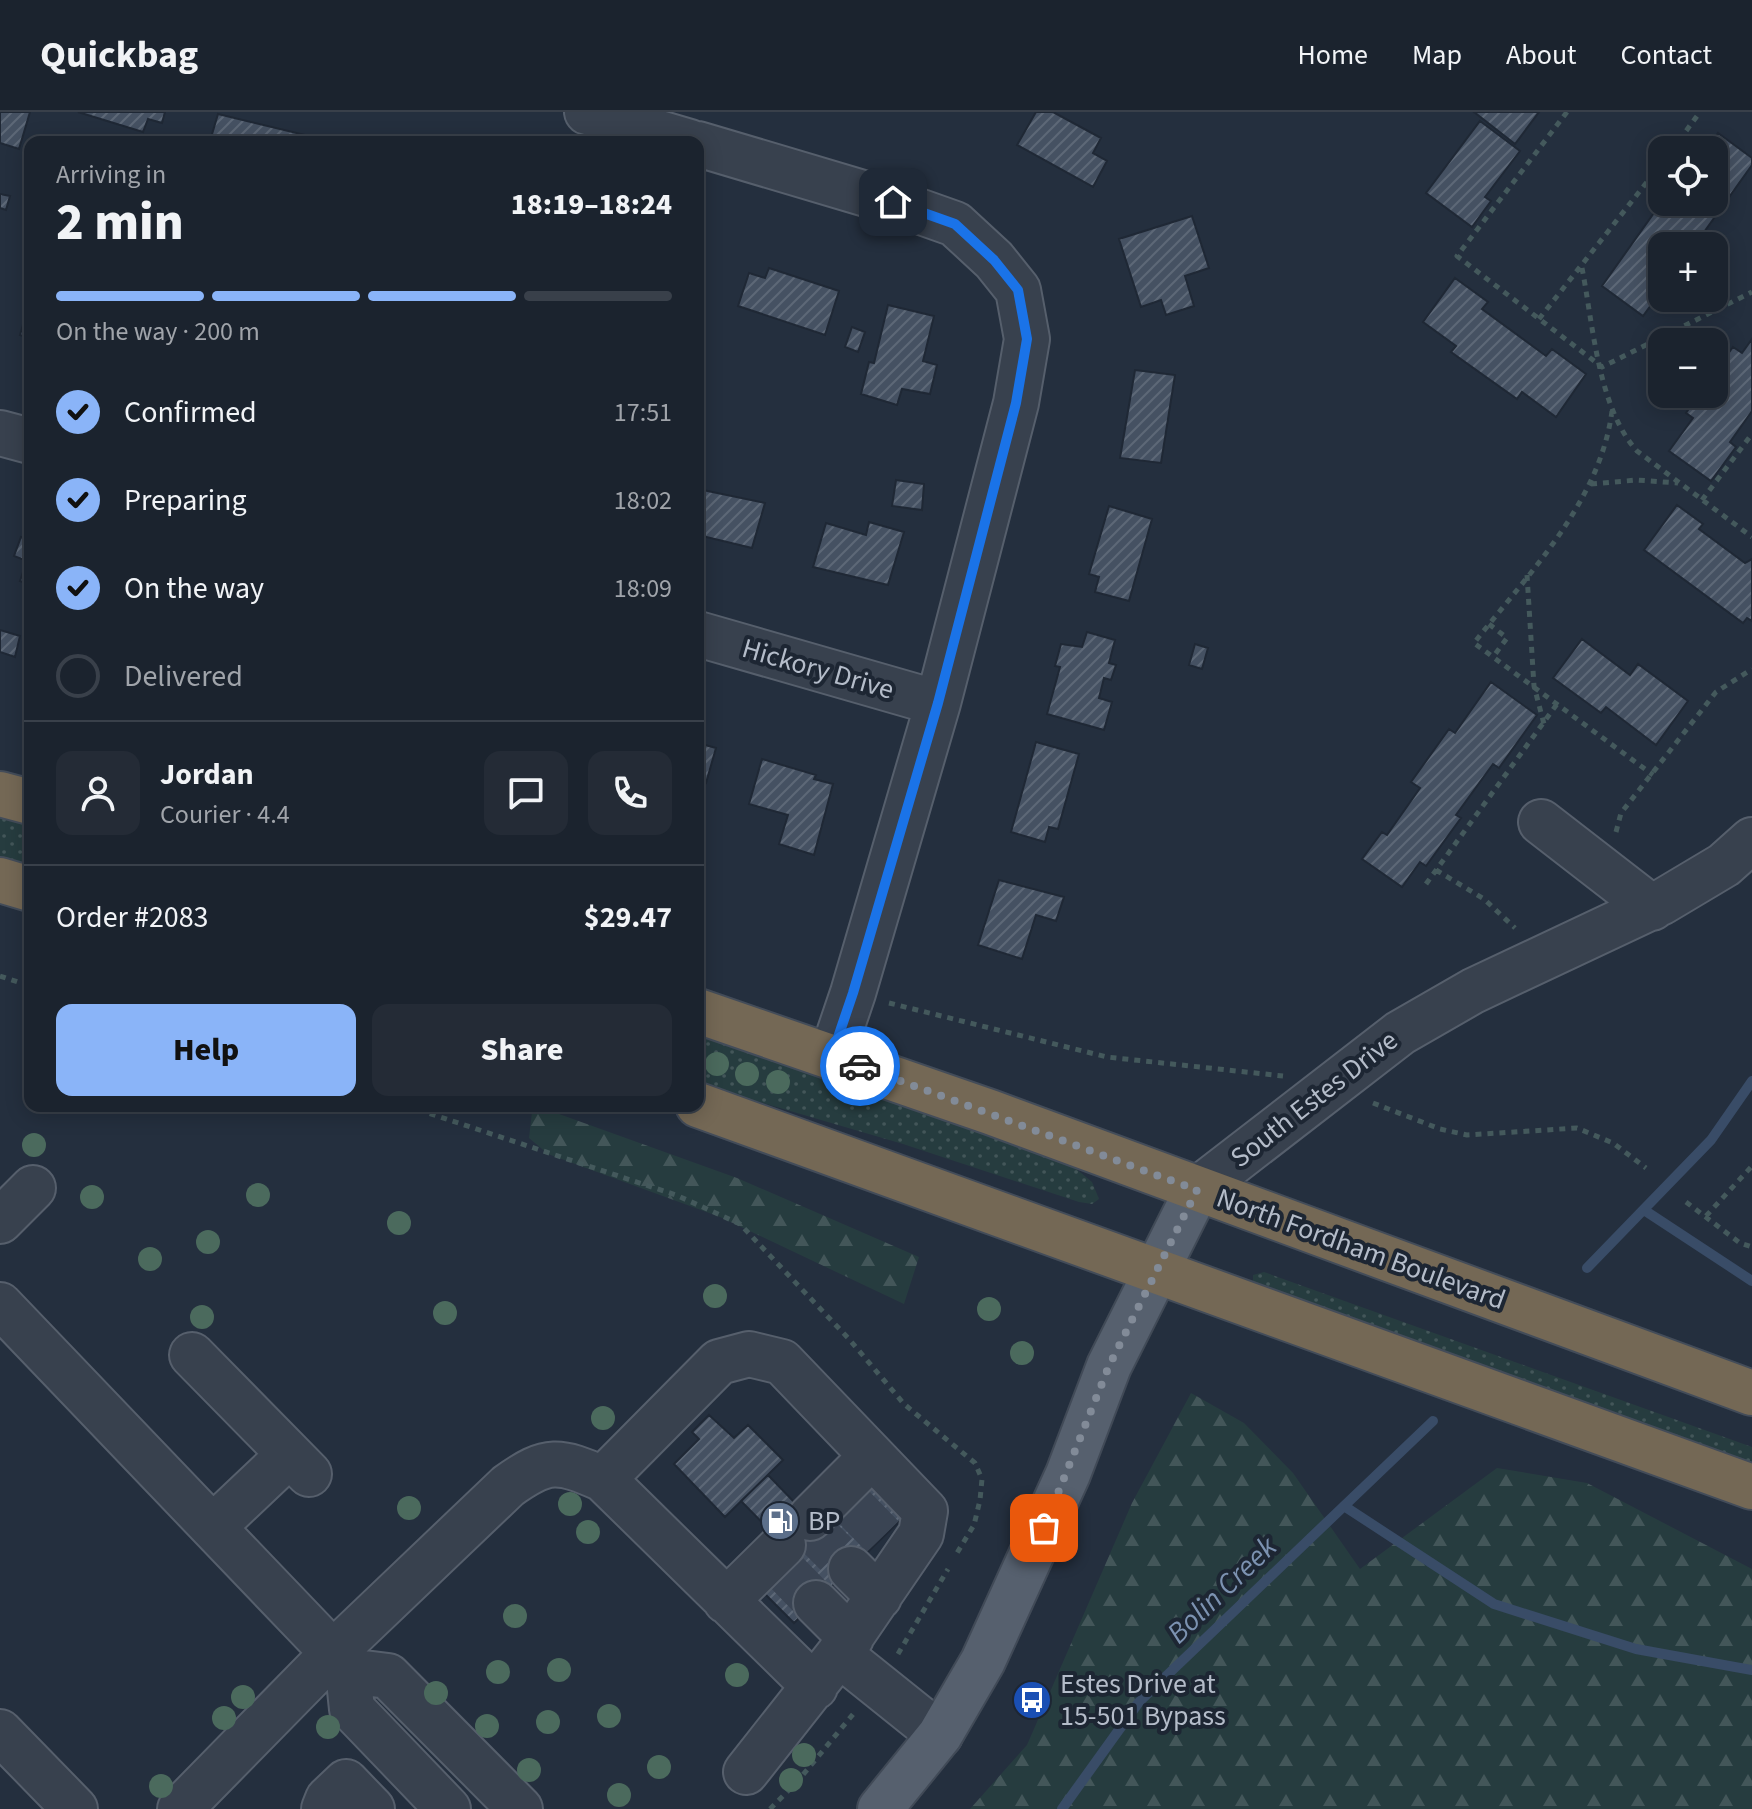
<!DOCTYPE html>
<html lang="en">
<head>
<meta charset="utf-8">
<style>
  body { margin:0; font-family:"Source Sans 3",sans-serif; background:#242b36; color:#f1f3f6; height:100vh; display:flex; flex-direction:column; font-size:30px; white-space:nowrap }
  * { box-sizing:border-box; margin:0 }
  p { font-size:26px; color:#a0a4aa }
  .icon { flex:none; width:44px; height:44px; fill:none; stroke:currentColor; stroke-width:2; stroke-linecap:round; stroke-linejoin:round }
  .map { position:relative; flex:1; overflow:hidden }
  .details { position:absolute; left:24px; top:24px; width:680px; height:976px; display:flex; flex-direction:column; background:#1b232e; border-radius:16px; box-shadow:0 4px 20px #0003,0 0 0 2px #39404a }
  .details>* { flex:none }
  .fabs { position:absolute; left:1648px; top:24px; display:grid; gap:16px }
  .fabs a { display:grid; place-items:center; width:80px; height:80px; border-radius:16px; background:#1b232e; box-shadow:0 4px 20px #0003,0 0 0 2px #39404a; font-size:40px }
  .pin { position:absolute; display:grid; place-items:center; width:68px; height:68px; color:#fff; margin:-34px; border-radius:16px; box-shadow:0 4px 12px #0006 }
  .courier { position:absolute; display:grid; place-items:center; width:80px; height:80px; margin:-40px; border:6px solid #1a73e8; border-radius:50%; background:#fff; color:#222; box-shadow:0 2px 10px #0007 }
  .head em { font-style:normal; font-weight:800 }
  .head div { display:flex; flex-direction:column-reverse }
  .head { display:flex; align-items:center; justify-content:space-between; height:136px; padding:0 32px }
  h1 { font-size:52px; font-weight:800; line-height:60px }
  .bar { display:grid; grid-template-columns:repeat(4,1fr); gap:12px 8px; align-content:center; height:96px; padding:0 32px }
  .bar i { height:10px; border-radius:6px; background:#39404a }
  .bar .current { background:#8ab4f8 }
  .bar p { grid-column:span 4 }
  .line { display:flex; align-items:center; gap:20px; padding:0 32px; border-top:2px solid #39404a }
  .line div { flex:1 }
  .round { display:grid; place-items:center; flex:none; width:84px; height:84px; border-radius:16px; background:#242b36 }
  ol { padding:0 32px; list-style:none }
  li { display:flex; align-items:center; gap:24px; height:88px }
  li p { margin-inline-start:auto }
  li .icon { padding:8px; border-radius:50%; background:#8ab4f8; color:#111; stroke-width:4 }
  li:last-child { color:#a0a4aa }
  li i { width:44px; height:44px; border:4px solid #39404a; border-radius:50% }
  .action { display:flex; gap:16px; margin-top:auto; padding:16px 32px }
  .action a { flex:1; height:92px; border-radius:16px; background:#8ab4f8; color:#111; font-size:32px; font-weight:800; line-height:92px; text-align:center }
  .action a+a { background:#242b36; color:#f1f3f6 }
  header { display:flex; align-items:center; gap:48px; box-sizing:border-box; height:112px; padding:0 40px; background:#1b232e; border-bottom:2px solid #39404a }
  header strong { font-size:38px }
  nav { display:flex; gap:44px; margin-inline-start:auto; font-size:28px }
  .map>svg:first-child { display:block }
  .grass { fill:url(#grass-dots) }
  .forest { fill:url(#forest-firs) }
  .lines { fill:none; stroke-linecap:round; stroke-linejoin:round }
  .stream { stroke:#394c67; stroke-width:10 }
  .building { fill:url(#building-hatch); stroke:#1f2835; stroke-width:2 }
  .minor-tunnel { stroke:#3a4453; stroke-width:44; stroke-dasharray:44 22; stroke-linecap:butt }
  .minor-casing { stroke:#565f6c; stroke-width:48 }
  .major-casing { stroke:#414a57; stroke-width:48 }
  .highway-casing { stroke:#434c59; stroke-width:48 }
  .path { stroke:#44595c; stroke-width:5; stroke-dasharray:6 6; stroke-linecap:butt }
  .minor { stroke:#38414e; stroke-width:44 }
  .major { stroke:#56606e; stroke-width:44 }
  .highway { stroke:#746855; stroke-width:44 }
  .tree { fill:#4b6a5d }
  .done { stroke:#828b98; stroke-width:8; stroke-dasharray:0 14.4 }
  .route { stroke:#1a73e8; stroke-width:10 }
  .labels { text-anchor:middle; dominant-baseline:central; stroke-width:8; stroke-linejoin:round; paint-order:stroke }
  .street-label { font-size:28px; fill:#b4bcc9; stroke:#1d2633 }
  .poi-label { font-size:28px; fill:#b4bcc9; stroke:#1d2633; text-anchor:start }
  .water-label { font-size:30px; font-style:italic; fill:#7c92b1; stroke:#1d2633 }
</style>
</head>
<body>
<header>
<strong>Quickbag</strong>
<nav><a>Home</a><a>Map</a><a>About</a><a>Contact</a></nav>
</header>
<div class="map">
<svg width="1752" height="1697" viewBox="0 0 1752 1697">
  <defs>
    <pattern id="grass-dots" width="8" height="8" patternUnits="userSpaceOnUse" patternTransform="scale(2)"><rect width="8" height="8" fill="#263c3f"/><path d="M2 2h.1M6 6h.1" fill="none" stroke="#435659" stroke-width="1.8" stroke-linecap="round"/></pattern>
    <pattern id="forest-firs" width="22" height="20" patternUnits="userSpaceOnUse" patternTransform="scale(2)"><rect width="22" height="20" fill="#263c3f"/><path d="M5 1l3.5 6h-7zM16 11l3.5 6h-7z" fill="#435659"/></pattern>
    <pattern id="building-hatch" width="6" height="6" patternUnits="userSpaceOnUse" patternTransform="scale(2)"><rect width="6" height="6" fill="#455162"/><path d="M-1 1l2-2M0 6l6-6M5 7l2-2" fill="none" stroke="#5d6877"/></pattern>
  </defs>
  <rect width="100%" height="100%" fill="#242f3e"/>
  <path class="grass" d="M0 700 30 708V761L0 752Z
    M698 916 1069 1051 1092 1070 1099 1087 1092 1092 1079 1090 903 1032 698 972Z
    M1264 1160 1752 1335V1355L1253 1173V1163Z"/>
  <path class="forest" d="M532 1000 559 1002 737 1066 919 1145 904 1192 720 1105 548 1042 529 1026Z
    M1191 1281 1244 1311 1293 1361 1360 1457 1497 1356 1587 1371 1752 1457V1697H970L1027 1633 1132 1391Z"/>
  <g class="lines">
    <path class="stream" d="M1644 1098 1752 1169
      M1587 1156 1711 1028 1752 969
      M1344 1394 1494 1492 1636 1537 1752 1558
      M1062 1697 1139 1590 1433 1309"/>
  </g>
  <path class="building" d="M0 0H30L19 37 0 31Z
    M78 0H165L162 11 148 7 143 20Z
    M1036 0H1053L1101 26 1093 41 1107 49 1093 75 1017 33Z
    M1474 0H1539L1515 32Z
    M218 2 305 23 304 30 210 29Z
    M1480 9 1520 39 1485 85 1491 89 1472 115 1426 81Z
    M1718 21 1752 46V53L1694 134H1662V178L1643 204 1602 174 1661 91 1658 89 1662 83V90H1714V38H1706Z
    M0 82 10 84 6 98 0 96Z
    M1192 104 1209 156 1185 164 1194 194 1166 203 1161 188 1141 195 1119 127Z
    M769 156 839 179 825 223 738 194 749 161 765 166Z
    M1455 166 1488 190 1482 197 1546 244 1552 237 1586 262 1556 305 1522 280 1517 287 1451 240 1456 234 1423 210Z
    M30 189V226L20 223Z
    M888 193 934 204 923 249 937 253 930 282 902 277 897 293 861 282 869 250 874 251Z
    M852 215 865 220 858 240 845 235Z
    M1752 227V299L1730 330 1736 335 1711 369 1669 339 1693 306 1686 301 1699 282H1714V261L1733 235 1742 241Z
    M1135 258 1175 263 1161 351 1120 346Z
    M896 368 924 372 922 398 892 394Z
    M698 377 765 391 752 436 698 423Z
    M1677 393 1703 412 1699 417 1745 451 1752 447V509L1747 506 1743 511 1644 438Z
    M1109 394 1152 407 1129 489 1095 480 1099 465 1089 462Z
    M869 410 904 420 888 473 813 455 826 411 866 423Z
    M21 425 30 428V472L20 469 27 449 14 444Z
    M0 518 20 524 15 545 0 540Z
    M1087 520 1115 528 1109 551 1116 553 1111 568 1104 566 1099 586 1112 590 1104 618 1047 602 1060 555 1055 554 1061 532 1082 535Z
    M1582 527 1630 563 1638 552 1688 589 1656 633 1606 595 1601 601 1553 566Z
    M1195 532 1208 536 1202 557 1189 553Z
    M1491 570 1537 603 1499 656 1493 652 1456 703 1461 706 1426 754 1420 750 1402 775 1362 747 1382 720 1387 723 1420 676 1411 670 1449 617 1455 621Z
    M1036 630 1079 642 1058 717 1049 715 1045 730 1011 720Z
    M698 631 716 636 706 671 698 669Z
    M762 647 816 663 814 667 833 672 814 743 779 732 788 703 749 692Z
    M999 768 1064 785 1056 809 1036 803 1022 847 978 833Z
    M709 1303 734 1326 748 1313 783 1348 725 1405 674 1352 699 1327 692 1320Z
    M768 1363 824 1421 875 1372 906 1403 794 1511 764 1481 798 1447 741 1389Z"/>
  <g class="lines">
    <path class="minor-tunnel" d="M852 1393 883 1425
      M805 1411 851 1457
      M785 1459 816 1491"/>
    <g class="minor-casing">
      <path id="minor" d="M587 0 690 30
        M698 32 893 90 955 112 994 148 1018 178 1027 227 1016 291 938 591 853 881 832 943
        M0 321 30 329
        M698 522 938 591
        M1541 710 1652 796
        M1197 1078 1400 921 1473 879 1662 790 1724 753 1752 728
        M0 1109 33 1076
        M0 1193 333 1541 180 1697
        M192 1243 309 1362
        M603 1367 719 1250 749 1242 782 1250 925 1399 921 1422 839 1542
        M810 1406 872 1344
        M213 1415 289 1343
        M851 1457 879 1485
        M726 1489 783 1433
        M816 1491 851 1526
        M348 1559 388 1564 520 1697
        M0 1620 75 1697
        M746 1660 839 1542 940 1623
        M324 1697 328 1687 346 1670 372 1697
        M448 1697 352 1597 348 1559 333 1541 508 1374C548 1345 559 1348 603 1367L815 1575"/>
    </g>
    <g class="major-casing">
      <path id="major" d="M880 1697 940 1623 983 1549 1068 1362 1109 1254 1197 1078"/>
    </g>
    <g class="highway-casing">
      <path id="highway" d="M0 682 30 690
        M0 768 30 777
        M698 899 990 1000 1752 1281
        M698 993 1752 1375"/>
    </g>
    <path class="path" d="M1567 0 1457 144 1602 255 1752 180
      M1672 38 1700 0
      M1582 156C1593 212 1598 296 1637 339L1752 425
      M1539 207 1662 51
      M1612 299C1600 390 1529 461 1474 531L1653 663
      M1591 372 1637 368 1678 371
      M1702 388 1752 322
      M1527 463 1534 574 1544 612
      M1489 512 1507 526 1493 545
      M1616 720 1621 701 1716 580 1752 557
      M1436 758 1484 787 1515 816
      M1426 772 1557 592
      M0 864 30 874
      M889 891 1107 945 1283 964
      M1373 991 1440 1017 1467 1023 1577 1016 1613 1031 1646 1056
      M407 994 676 1083 740 1112 849 1227 904 1292 975 1351 982 1367 980 1388 974 1413 957 1441
      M1686 1090 1740 1131 1752 1135
      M1706 1104 1752 1054
      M898 1542 948 1457
      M770 1697 797 1670 854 1601"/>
    <use href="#minor" class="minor"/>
    <use href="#major" class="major"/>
    <use href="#highway" class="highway"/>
  </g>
  <g class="tree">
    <circle cx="717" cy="952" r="12"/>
    <circle cx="747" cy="962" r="12"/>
    <circle cx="778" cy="970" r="12"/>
    <circle cx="34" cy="1033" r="12"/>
    <circle cx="258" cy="1083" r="12"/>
    <circle cx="92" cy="1085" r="12"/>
    <circle cx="399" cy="1111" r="12"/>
    <circle cx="208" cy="1130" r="12"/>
    <circle cx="150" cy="1147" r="12"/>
    <circle cx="715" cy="1184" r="12"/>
    <circle cx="989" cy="1197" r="12"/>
    <circle cx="445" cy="1201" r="12"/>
    <circle cx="202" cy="1205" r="12"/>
    <circle cx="1022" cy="1241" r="12"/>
    <circle cx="603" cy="1306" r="12"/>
    <circle cx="570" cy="1392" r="12"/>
    <circle cx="409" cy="1396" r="12"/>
    <circle cx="588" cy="1420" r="12"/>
    <circle cx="515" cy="1504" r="12"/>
    <circle cx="559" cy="1558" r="12"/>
    <circle cx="498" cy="1560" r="12"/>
    <circle cx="737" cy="1563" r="12"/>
    <circle cx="436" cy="1581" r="12"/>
    <circle cx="243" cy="1585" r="12"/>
    <circle cx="609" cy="1604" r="12"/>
    <circle cx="224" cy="1606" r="12"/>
    <circle cx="548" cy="1610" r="12"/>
    <circle cx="487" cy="1614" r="12"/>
    <circle cx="328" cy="1615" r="12"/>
    <circle cx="804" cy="1643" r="12"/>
    <circle cx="659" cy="1655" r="12"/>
    <circle cx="529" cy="1658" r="12"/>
    <circle cx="791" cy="1668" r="12"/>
    <circle cx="161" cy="1674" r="12"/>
    <circle cx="619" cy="1683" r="12"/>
  </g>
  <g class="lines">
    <path class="done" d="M860 954 1197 1078 1109 1254 1044 1416"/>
    <path class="route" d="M860 954 832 943 853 881 938 591 1016 291 1027 227 1018 178 994 148 955 112 893 90"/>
  </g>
  <defs>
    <g id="fuel-disc" transform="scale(2)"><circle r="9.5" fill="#5c6f8a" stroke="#1d2633"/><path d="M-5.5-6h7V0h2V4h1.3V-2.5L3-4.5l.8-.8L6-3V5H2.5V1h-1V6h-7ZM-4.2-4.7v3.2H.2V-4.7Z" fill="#fff"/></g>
    <g id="bus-disc" transform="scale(2)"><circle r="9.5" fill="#1a4fb4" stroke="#1d2633"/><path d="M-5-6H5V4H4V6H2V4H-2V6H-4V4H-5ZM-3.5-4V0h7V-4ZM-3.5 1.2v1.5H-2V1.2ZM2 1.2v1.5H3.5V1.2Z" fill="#fff"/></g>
  </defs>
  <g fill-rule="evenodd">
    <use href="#fuel-disc" x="780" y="1409"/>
    <use href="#bus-disc" x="1032" y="1588"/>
  </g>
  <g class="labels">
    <g class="street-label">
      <text transform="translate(818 557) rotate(16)">Hickory Drive</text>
      <text transform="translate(1314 987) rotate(-38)">South Estes Drive</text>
      <text transform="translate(1361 1137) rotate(20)">North Fordham Boulevard</text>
    </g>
    <g class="poi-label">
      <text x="808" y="1409">BP</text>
      <text x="1060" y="1572">Estes Drive at<tspan x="1060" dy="32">15-501 Bypass</tspan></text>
    </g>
    <g class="water-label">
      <text transform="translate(1222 1478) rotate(-44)">Bolin Creek</text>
    </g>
  </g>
</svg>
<div class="fabs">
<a><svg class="icon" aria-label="locate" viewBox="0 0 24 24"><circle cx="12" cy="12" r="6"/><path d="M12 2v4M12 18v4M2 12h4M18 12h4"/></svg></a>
<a>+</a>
<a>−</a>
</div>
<div class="pin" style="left:1044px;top:1416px;background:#ea580c"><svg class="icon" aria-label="bag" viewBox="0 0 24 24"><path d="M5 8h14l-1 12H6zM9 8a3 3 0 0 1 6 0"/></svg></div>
<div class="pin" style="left:893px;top:90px;background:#1f2937"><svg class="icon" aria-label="home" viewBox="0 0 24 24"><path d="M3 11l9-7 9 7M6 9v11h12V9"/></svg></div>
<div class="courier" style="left:860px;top:954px"><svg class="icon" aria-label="car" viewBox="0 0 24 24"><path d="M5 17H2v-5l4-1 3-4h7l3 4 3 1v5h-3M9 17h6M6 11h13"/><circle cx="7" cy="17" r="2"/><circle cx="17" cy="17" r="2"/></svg></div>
<section class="details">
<div class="head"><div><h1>2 min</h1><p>Arriving in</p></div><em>18:19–18:24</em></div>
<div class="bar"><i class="current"></i><i class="current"></i><i class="current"></i><i></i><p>On the way · 200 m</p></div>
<ol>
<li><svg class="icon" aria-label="check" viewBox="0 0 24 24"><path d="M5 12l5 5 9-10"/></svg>Confirmed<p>17:51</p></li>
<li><svg class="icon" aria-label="check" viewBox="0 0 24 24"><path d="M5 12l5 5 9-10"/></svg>Preparing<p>18:02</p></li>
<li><svg class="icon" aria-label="check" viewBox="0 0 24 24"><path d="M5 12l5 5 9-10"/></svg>On the way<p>18:09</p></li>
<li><i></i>Delivered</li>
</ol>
<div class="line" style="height:144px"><a class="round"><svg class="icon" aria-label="person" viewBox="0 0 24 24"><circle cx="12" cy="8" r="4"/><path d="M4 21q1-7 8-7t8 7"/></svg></a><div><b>Jordan</b><p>Courier · 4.4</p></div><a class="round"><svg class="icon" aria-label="chat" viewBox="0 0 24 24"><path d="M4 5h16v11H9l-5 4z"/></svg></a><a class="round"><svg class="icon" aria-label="phone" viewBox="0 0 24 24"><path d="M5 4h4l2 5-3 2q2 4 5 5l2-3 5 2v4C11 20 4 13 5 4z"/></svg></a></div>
<div class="line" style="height:104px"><div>Order #2083</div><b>$29.47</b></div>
<div class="action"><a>Help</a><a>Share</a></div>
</section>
</div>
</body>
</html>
